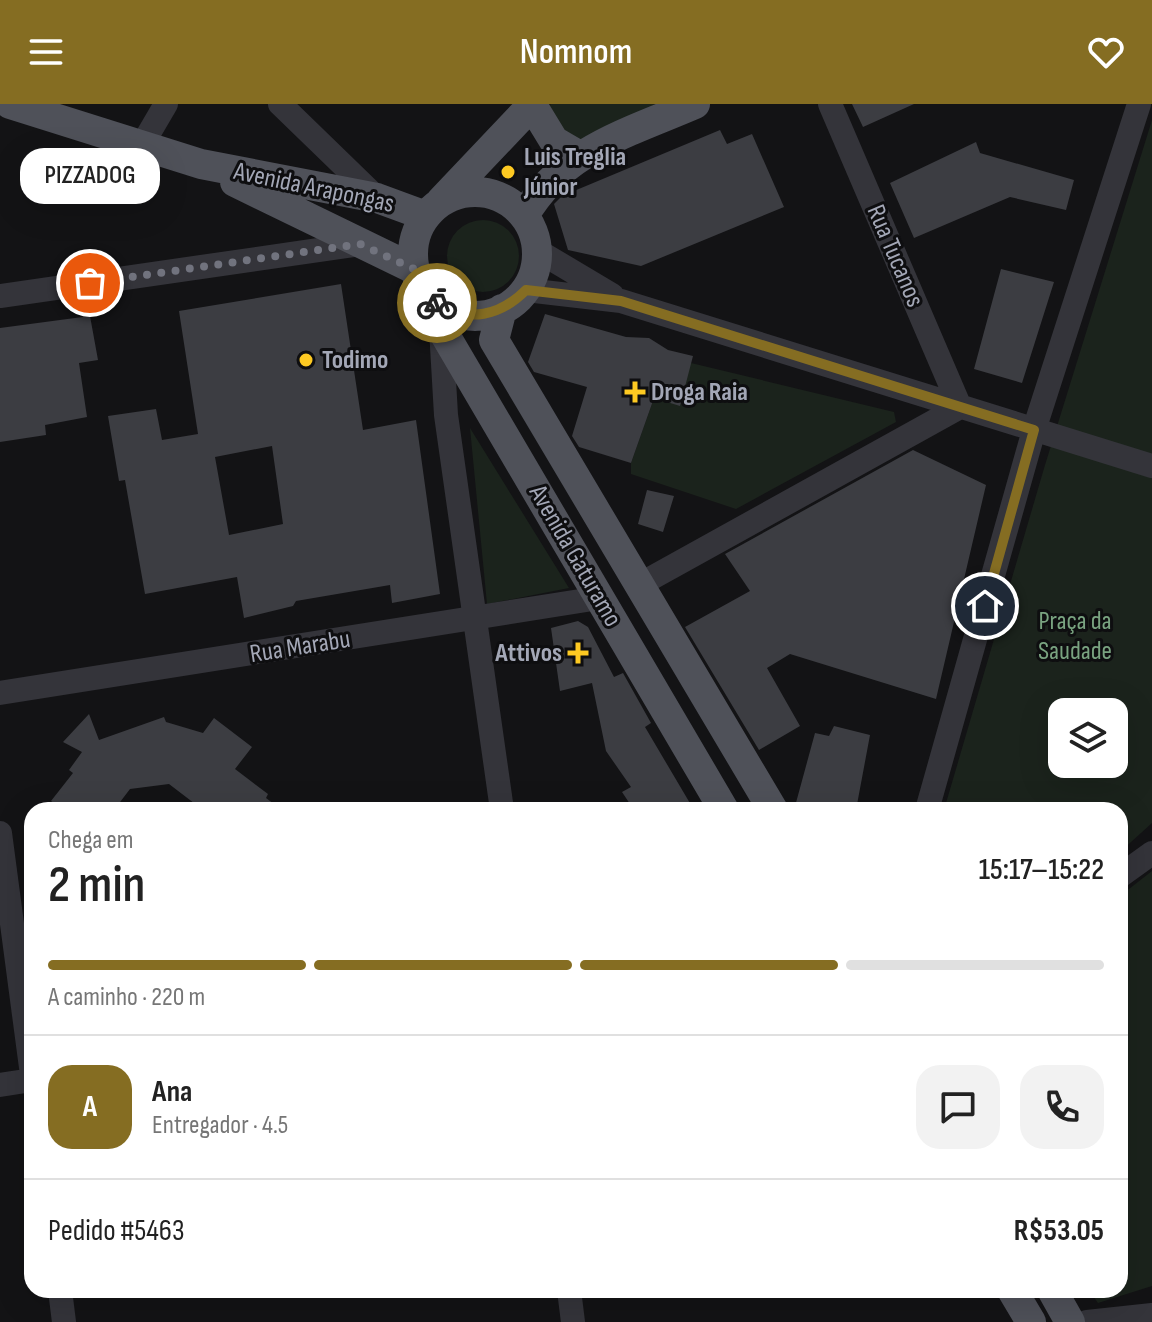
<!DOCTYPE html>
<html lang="pt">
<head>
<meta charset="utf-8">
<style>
  body { margin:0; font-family:"Sofia Sans Condensed",sans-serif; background:#f2f2f2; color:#222; height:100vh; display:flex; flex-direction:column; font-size:30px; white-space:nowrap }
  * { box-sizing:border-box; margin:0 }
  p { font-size:26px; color:#767676 }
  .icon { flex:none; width:44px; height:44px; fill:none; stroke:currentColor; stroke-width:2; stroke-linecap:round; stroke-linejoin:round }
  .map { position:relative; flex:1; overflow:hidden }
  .side { position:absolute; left:24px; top:698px; width:1104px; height:496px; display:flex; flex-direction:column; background:#fff; border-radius:24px; box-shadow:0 8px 32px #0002 }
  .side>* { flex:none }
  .buttons { position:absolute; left:1048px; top:594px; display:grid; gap:16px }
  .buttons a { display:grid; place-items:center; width:80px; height:80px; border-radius:16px; background:#fff; box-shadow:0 8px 32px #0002; font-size:40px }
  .pin { position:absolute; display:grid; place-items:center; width:68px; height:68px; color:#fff; margin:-34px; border:4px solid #fff; border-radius:50%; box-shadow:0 2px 8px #0007 }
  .courier { position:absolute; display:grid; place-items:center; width:80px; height:80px; margin:-40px; border:6px solid #856d22; border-radius:50%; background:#fff; color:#222; box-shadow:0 2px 10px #0007 }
  .bubble { position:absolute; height:56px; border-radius:24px; background:#fff; box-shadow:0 8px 32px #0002; font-size:26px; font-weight:600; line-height:56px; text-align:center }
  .head em { font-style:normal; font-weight:600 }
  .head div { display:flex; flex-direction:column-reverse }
  .head { display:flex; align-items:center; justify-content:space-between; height:136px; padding:0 24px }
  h1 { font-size:52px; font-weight:600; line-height:60px }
  .bar { display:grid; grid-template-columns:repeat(4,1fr); gap:12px 8px; align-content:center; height:96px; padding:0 24px }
  .bar i { height:10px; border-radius:6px; background:#e0e0e0 }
  .bar .on { background:#856d22 }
  .bar p { grid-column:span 4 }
  .line { display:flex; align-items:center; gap:20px; padding:0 24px; border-top:2px solid #e0e0e0 }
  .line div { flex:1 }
  .round { display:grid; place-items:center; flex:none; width:84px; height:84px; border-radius:24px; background:#f2f2f2 }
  header { display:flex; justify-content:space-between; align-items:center; height:104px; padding:0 24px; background:#856d22; color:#fff; font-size:36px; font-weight:600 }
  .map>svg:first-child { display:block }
  .green { fill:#1b231c; fill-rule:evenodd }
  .building { fill:#3c3d42; fill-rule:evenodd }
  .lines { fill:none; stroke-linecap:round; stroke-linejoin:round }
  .minor { stroke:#34343a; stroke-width:24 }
  .major { stroke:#4f5159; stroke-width:30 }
  .done { stroke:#71737e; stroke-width:8; stroke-dasharray:0 14.4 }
  .route { stroke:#856d22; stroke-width:10 }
  .poi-dot { fill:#fdc922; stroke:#0e0e10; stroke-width:3 }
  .labels { text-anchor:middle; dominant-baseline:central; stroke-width:6; stroke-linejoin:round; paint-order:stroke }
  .poi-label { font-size:26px; font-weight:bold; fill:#a3a7b6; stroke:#0e0e10; text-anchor:start }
  .street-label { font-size:26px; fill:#a3a7b6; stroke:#0e0e10 }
  .park-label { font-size:26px; fill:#79a380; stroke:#0e0e10 }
</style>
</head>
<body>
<header><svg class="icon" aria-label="menu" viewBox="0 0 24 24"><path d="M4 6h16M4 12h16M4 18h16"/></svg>Nomnom<svg class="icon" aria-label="heart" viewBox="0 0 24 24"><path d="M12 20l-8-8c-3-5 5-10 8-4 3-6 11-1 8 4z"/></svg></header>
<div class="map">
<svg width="1152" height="1218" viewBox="0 0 1152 1218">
  <rect width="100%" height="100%" fill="#131315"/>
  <path class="green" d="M551 0H656L577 39 555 22 548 3Z
    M1152 16V719L1120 748V706H944L1045 361ZM1062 608H1114V660H1062Z
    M447 152a36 36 0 1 1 72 0a36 36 0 1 1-72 0Z
    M691 259 894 308 896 318 736 405 631 370V359L654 294Z
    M470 324 569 484 487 500Z
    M1152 767V1182L1098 1199 1089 1186H1120V792Z"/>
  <path class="building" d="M852 0H914L863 23Z
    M720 26 727 40 752 30 784 103 641 162 568 146 554 100 562 92Z
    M976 38 980 49 1074 76 1066 106 1010 93 914 134 890 79Z
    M1001 165 1054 178 1022 279 974 265Z
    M341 180 363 326 416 316 440 490 392 499 390 481 296 497 293 502 244 514 237 473 145 490 125 376 119 377 108 312 156 305 162 336 198 330 179 207ZM272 342 283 420 229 431 215 353Z
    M545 210 626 233 649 234 668 246 693 252 680 302 654 294 631 359 579 343 572 332 587 283 534 268 528 258Z
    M90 212 98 256 79 259 87 313 45 321 46 331 0 338V224Z
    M913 346 986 381 936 595 790 550 767 564 800 622 759 646 685 523 750 487 725 450Z
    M647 386 674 392 663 428 638 420Z
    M578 517 588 523 614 573 623 569 651 619 645 623 694 706H634L622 688 631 683 606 647 592 579 560 587 551 524Z
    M89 610 99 636 164 613 166 618 203 629 214 614 252 643 235 665 268 690 266 694 282 706H203L169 680 130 685 114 706H63L51 697 73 669 69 666 82 648 63 638Z
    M834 622 870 631 856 706H794L815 629 829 632Z"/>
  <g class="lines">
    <path class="minor" d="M280 0 377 94
      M830 0 960 303
      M142 41 166 0
      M538 147 612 191
      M526 186 621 197 1152 362
      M0 192 360 140
      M441 225 446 311 502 706
      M639 481 960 303
      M0 589 599 494
      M927 706 1034 326 1139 0
      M0 729 32 971
      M1120 772 1152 749
      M0 981 32 976
      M60 1186 64 1218
      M569 1186 573 1218
      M1087 1218 1152 1211"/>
    <path class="major" d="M10 0 201 60 377 94 426 112
      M532 1 554 37 578 51
      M235 78 414 165
      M413 150a62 62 0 1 1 124 0a62 62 0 1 1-124 0Z
      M441 97 533 0
      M524 112C562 46 628 29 695 0
      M433 196 441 224 724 706
      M502 205 494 236 773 706
      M1012 1186 1031 1218
      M1052 1186 1070 1218"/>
  </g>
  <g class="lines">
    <path class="done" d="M90 179 360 140 414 165 421 182 437 199"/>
    <path class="route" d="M437 199C469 219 500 212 526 186L621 197 1034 326 985 502"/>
  </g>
  <g class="poi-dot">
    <circle cx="508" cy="68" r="8"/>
    <circle cx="306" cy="256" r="8"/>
    <path d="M631 276h8v8h8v8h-8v8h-8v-8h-8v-8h8z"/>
    <path d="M574 537h8v8h8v8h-8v8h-8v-8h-8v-8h8z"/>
  </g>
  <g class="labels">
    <g class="poi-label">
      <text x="524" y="53">Luis Treglia<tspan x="524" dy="30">Júnior</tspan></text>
      <text x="322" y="256">Todimo</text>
      <text x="651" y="288">Droga Raia</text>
      <text x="562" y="549" text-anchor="end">Attivos</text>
    </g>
    <g class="street-label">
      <text transform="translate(314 84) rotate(12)">Avenida Arapongas</text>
      <text transform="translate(895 152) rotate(67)">Rua Tucanos</text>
      <text transform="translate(575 452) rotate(60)">Avenida Gaturamo</text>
      <text transform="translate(300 543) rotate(-9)">Rua Marabu</text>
    </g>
    <g class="park-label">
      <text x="1075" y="517">Praça da<tspan x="1075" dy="30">Saudade</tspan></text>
    </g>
  </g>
</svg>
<div class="buttons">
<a><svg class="icon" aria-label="layers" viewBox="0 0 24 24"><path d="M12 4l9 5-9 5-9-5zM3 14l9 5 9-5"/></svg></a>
</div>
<div class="pin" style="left:90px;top:179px;background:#ea580c"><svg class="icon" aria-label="bag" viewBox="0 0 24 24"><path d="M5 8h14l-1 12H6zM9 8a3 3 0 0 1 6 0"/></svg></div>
<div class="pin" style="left:985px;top:502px;background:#1f2937"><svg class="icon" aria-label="home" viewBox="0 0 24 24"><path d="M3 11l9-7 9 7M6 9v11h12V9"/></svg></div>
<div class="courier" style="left:437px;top:199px"><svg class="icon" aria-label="bike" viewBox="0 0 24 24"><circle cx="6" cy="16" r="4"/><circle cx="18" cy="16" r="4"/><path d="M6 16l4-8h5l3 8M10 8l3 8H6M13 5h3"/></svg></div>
<div class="bubble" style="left:20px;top:44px;width:140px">PIZZADOG</div>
<section class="side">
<div class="head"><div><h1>2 min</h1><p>Chega em</p></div><em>15:17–15:22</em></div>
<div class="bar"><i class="on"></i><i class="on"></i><i class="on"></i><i></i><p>A caminho · 220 m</p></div>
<div class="line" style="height:144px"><b class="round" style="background:#856d22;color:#fff">A</b><div><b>Ana</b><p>Entregador · 4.5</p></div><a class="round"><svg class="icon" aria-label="chat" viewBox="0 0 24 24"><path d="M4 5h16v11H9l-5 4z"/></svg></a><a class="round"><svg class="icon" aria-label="phone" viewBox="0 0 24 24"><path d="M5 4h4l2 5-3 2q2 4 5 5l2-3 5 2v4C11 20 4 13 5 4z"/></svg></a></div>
<div class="line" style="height:104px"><div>Pedido #5463</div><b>R$53.05</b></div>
</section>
</div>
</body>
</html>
